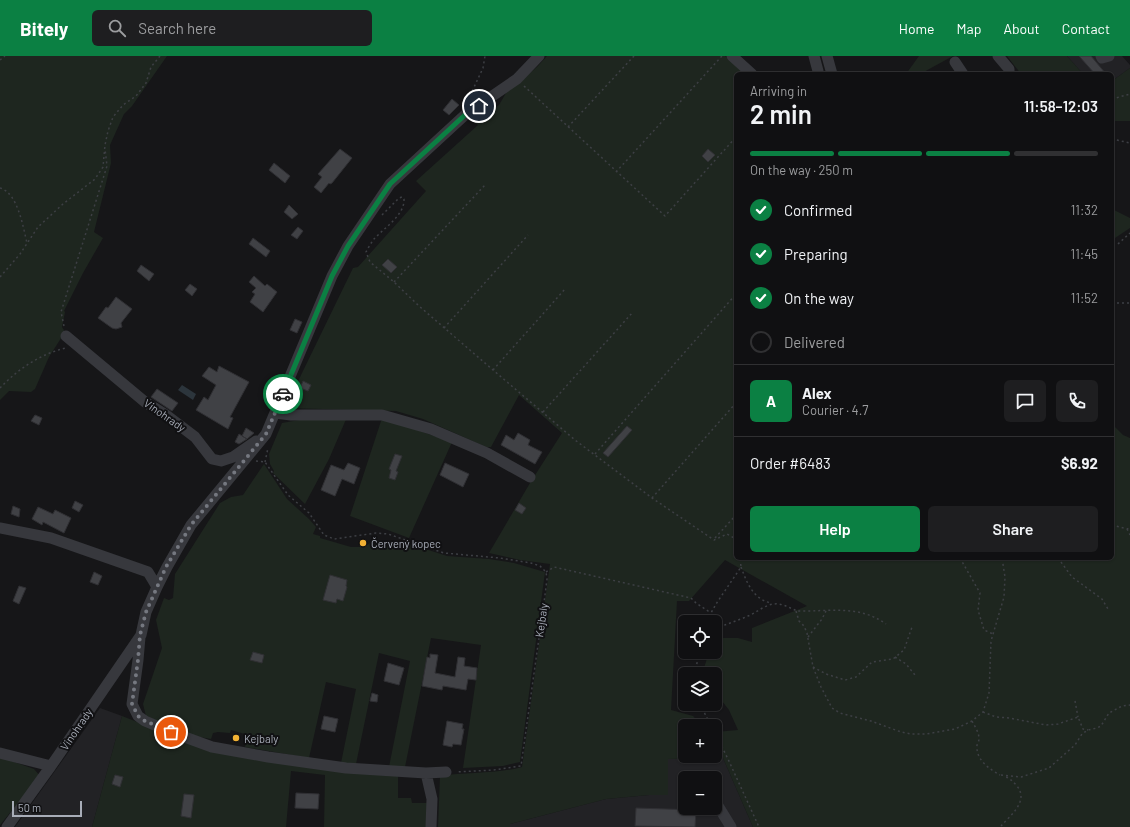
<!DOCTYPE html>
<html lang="en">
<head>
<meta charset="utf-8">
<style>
  body { margin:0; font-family:Barlow,sans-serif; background:#1e1e20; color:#f1f3f6; height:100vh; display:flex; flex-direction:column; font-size:15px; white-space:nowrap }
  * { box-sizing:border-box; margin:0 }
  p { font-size:13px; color:#9c9d9f }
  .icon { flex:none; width:22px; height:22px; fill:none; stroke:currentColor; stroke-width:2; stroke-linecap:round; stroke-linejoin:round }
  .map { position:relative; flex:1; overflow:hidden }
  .panel { position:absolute; left:734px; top:16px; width:380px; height:488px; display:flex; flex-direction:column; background:#101012; border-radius:6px; box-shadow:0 1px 3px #0004,0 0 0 1px #303032 }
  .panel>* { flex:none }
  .fabs { position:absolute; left:678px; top:559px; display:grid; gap:8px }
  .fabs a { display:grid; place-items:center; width:44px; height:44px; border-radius:6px; background:#101012; box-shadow:0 1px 3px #0004,0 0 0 1px #303032; font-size:20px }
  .scale { position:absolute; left:12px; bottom:10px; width:70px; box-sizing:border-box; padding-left:4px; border:2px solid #a8adb8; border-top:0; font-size:11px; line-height:14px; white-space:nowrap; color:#a8adb8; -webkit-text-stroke:3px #111113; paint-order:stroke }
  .pin { position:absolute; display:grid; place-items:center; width:34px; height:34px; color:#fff; margin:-17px; border:2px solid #fff; border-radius:50%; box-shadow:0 1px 4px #0007 }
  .courier { position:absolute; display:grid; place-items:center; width:40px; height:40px; margin:-20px; border:3px solid #0b8043; border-radius:50%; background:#fff; color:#222; box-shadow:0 1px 5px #0007 }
  .headline em { font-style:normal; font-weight:600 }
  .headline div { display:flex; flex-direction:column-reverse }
  .headline { display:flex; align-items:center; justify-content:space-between; height:68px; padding:0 16px }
  h1 { font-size:26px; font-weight:600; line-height:30px }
  .bar { display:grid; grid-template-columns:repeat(4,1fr); gap:6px 4px; align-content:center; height:48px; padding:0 16px }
  .bar i { height:5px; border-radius:3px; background:#303032 }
  .bar .on { background:#0b8043 }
  .bar p { grid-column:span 4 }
  .line { display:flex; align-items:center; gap:10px; padding:0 16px; border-top:1px solid #303032 }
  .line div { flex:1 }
  .round { display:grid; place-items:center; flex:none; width:42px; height:42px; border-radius:6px; background:#1e1e20 }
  ol { padding:0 16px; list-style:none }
  li { display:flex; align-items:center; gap:12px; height:44px }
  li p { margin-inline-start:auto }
  li .icon { padding:4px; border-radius:50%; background:#0b8043; color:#fff; stroke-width:4 }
  li:last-child { color:#9c9d9f }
  li i { width:22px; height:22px; border:2px solid #303032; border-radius:50% }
  .cta { display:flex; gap:8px; margin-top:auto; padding:8px 16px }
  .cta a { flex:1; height:46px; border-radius:6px; background:#0b8043; color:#fff; font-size:16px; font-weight:600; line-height:46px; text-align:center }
  .cta a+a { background:#1e1e20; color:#f1f3f6 }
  header { display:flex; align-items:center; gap:24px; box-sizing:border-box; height:56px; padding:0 20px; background:#0b8043; color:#fff }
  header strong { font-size:19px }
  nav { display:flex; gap:22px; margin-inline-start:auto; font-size:14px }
  .search { width:280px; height:36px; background:#1e1e20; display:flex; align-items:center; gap:10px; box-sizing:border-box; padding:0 14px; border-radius:6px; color:#9c9d9f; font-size:15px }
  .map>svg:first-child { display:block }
  .built { fill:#222225; fill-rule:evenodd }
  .green { fill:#1e261f; fill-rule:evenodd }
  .water { fill:#2c353c }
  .building { fill:#404145; stroke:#303034 }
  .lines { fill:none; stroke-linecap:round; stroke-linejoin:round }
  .path { stroke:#3d3f44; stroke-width:1.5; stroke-dasharray:2 3; stroke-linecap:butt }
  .minor { stroke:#37383d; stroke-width:11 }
  .done { stroke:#757880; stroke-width:4; stroke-dasharray:0 7.2 }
  .route { stroke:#0b8043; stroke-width:5 }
  .poi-dot { fill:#f2b134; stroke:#111113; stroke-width:1.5 }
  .labels { text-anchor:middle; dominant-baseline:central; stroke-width:4; stroke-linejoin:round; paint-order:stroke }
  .street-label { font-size:11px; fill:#a8adb8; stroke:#111113 }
  .poi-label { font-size:11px; fill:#a8adb8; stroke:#111113; text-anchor:start }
</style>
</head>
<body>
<header>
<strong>Bitely</strong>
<div class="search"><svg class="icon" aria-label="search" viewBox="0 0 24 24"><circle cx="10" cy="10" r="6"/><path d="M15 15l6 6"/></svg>Search here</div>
<nav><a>Home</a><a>Map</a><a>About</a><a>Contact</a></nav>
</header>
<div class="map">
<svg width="1130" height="771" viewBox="0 0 1130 771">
  <rect width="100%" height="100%" fill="#161618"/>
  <path class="built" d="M1067 0H1122L1130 9V12L1112 25V18H1083Z
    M100 652 122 660 92 771H15Z
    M723 702 753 771H510V768L606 743 649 739H668V703ZM685 722H715V752H685Z"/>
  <path class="green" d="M0 0H167L132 50 124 58 110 89 111 107 94 176 103 182 83 217 64 255 65 256 62 271 65 276 49 301 35 333 31 336 9 335 0 344Z
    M547 0H725L745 18H736V502H1112V368L1123 379 1130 382V771H753L723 702 668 703V739H649L606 743 510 768V771H438L440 720C467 716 496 718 522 711L550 508 520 504 489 497 530 427 562 377 519 339 491 391H486L423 363 396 355 285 352 353 212 358 211 426 135 416 125 478 69 474 66 499 49 506 37 537 11ZM725 504 807 550 752 572V586L738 582H722L715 588V596H709L704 612 706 618H715V636L729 654 738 674 715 676V700H685V670H702L693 660 671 654 677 545H689Z
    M919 0H953L920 18H906Z
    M1007 0H1067L1083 18H1021Z
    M1130 12V65H1112V25Z
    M1112 153 1130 162V172L1112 184Z
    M347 361 329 403 305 448 273 417 274 415 270 408 269 398 282 367 299 364Z
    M382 362 452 386 409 482 350 460Z
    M264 408 287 443 309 463 316 471 313 478 320 480V482L351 491H359L369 488 370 486 381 488H410L447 500 489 503 514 507 545 516 520 706 503 710 463 712 481 589 431 582 405 711H389L410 605 379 597 356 708 341 707 356 633 326 626 309 702 245 691 248 679 231 674 230 677 218 676 213 677 211 683 194 680 146 660 143 648 162 592 156 564 164 542 169 544 173 542 175 518 220 447 231 441 243 439Z
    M122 660 170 679 398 719V742H411L412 747H429V771H324L325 719 291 715 286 771H92Z
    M0 701 34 713 40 720 0 769Z"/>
  <path class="water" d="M182 329 196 338 193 344 178 334Z"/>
  <path class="building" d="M1079 0H1091L1106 18H1095Z
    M452 43 459 49 449 59 443 54Z
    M340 93 352 102 332 127 330 128 329 127 321 137 314 131 322 121 318 118Z
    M708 93 715 99 708 106 702 100Z
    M274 107 290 120 285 127 269 114Z
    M289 149 298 158 292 163 284 156Z
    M298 171 303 175 297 183 291 179Z
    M253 182 270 195 266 201 249 188Z
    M388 203 397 211 391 217 382 209Z
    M141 209 154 218 149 225 137 215Z
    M254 220 265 230 267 228 277 236 263 256 250 246 255 238 252 236 256 232 249 226Z
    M190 228 197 233 192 240 185 234Z
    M116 241 132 253 121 267 122 271 116 273 112 272 98 262 106 251 108 252Z
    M295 263 302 266 297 277 290 274Z
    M219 310 249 326 230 361 233 362 228 373 196 354 204 341 208 344 216 329 202 320 209 311 217 316Z
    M303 325 311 329 308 335 300 332Z
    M157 333 178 347 172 355 151 341Z
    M35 359 42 362 39 369 31 365Z
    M627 370 632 374 608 401 603 397Z
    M246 372 254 377 247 383 242 380Z
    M518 377 530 384 528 389 542 396 535 408 501 389 506 379 514 384Z
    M239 378 247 383 239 388 235 386Z
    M395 398 402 400 396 415 398 416 395 424 389 422 391 414 389 413Z
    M348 407 360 412 354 428 342 423 335 440 321 434 331 409 344 414Z
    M445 407 469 418 463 431 440 419Z
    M75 445 83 449 79 456 72 452Z
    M519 447 526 452 522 458 515 454Z
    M13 450 20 453 19 461 11 458Z
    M38 451 53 458 55 454 71 462 64 477 43 466 42 469 32 463Z
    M94 516 102 520 98 529 90 526Z
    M330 519 347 524 346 530 347 531 343 545 337 543 336 547 323 544Z
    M19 530 26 532 19 548 13 545Z
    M253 596 264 599 262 607 250 604Z
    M430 598 438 599 435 617 455 621 458 601 465 602 464 610 477 612 476 624 468 623 466 634 443 630 442 634 422 630 427 601 430 602Z
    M388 607 404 612 399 629 384 625Z
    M372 637 378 639 377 646 370 645Z
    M324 660 338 663 335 676 321 673Z
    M447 665 463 668 462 673H464L461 689 453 688 452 691 443 689Z
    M115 719 123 721 120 731 112 728Z
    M296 737 319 738 318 753 295 752Z
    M184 738 194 739 191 762 181 760Z
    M636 752 696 754 695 771 635 770Z"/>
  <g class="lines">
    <path class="path" d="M0 4 5 0
      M524 30 665 160 736 81
      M1112 43 1130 38
      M468 44 483 12 485 0
      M568 71 634 0
      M1112 83 1130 87
      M616 116 722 0
      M0 132C18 137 23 171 27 187
      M382 159 399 142 402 141 404 143C405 159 384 172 374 183 371 187 368 192 366 196L370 206 394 226 419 250 493 314 575 384 652 442 714 484 727 478 736 483
      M1118 188 1130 177
      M0 221 20 198 38 171 63 148 95 123 103 111 105 89 108 75 113 61 123 49 136 40 146 27 151 11 160 0
      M394 226 485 129
      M1112 247H1130
      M64 270 61 256 107 110 105 93
      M444 272 528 179
      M493 314 565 233
      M0 332C18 313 40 298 66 292
      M543 356 633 256
      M595 398 736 238
      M256 405 265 406 288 439 309 457 324 479 334 483 376 477 388 478 444 497 500 502 531 507 540 510 546 516 547 523 545 539 521 710 493 714 456 716
      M265 406 268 392
      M652 442 736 347
      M1112 469 1127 473 1130 472
      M1127 473 1130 479
      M715 482 736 459
      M960 502 980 537 978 554 984 574 993 578
      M1058 502 1072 521 1102 543 1108 553
      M741 511C747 527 753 543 771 547
      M546 516 554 511 691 542 696 547 711 557
      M796 555 799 565 804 570 807 577 813 611 821 631 832 652 840 657 871 665 901 676 911 678H926L955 673 972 665 983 656 989 637 991 585 1004 541 1005 521 1002 502
      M710 566 711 557 716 548 741 511 740 502
      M715 573C726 568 737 565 748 560 756 557 764 549 774 548 781 547 788 551 795 554L796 555C828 556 858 548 886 568
      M808 581 822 563 826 555
      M895 601 906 608 915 619
      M813 611 826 618 845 624 856 621 872 606 893 603 904 594 912 571
      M695 618 699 596
      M1075 645 1078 661
      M700 648 711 670
      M983 656 996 661 1009 662 1046 669 1058 668 1078 661 1083 673 1088 674
      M972 665C975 671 979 676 979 683 979 686 976 689 977 692 977 705 991 714 1000 719
      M715 677 728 703 759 771
      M1001 719 1021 721 1049 712 1075 689 1082 678 1088 674 1097 672 1101 670 1109 657 1122 650 1130 649
      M1001 770C1011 759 1029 745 1017 730 1013 725 1009 722 1004 720"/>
    <path class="minor" d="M732 0 752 18
      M814 0 818 15 817 18
      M827 0 832 18
      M998 0 1009 13V18
      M1101 0 1102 2 1109 0
      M955 6 963 18
      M66 280 145 346 166 359 195 381 212 403 221 405 233 401 256 385
      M275 357 291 359H382L431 373 487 397 530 421
      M0 472 51 482 148 516 157 531
      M140 581 138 604 132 648 138 660 145 665 171 676 212 691 268 701 346 712 426 717 432 743 431 771
      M0 697 51 710
      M426 717 446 716
      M715 745 731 771
      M7 771 51 710 141 579 146 556 157 531 167 511 191 469 266 378 332 220 348 190 390 128 466 58 517 23 539 0"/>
  </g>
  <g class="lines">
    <path class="done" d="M171 676 145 665 138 660 132 648 138 604 140 579 146 556 166 511 191 469 266 378 283 338"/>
    <path class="route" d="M283 338 332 220 348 190 390 128 466 58 479 50"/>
  </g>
  <g class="poi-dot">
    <circle cx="363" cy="487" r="4"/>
    <circle cx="236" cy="682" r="4"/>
  </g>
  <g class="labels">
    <g class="street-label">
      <text transform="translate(165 359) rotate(35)">Vinohrady</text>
      <text transform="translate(541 564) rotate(-82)">Kejbaly</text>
      <text transform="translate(76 673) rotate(-56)">Vinohrady</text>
    </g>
    <g class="poi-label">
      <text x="371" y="487">Červený kopec</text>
      <text x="244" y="682">Kejbaly</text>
    </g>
  </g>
</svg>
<div class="fabs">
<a><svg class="icon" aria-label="locate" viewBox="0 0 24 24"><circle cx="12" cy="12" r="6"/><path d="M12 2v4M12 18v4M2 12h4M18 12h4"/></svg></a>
<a><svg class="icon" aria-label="layers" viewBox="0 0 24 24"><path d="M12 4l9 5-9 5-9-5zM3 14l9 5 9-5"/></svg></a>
<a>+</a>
<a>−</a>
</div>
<div class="scale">50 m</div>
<div class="pin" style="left:171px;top:676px;background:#ea580c"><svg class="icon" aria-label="bag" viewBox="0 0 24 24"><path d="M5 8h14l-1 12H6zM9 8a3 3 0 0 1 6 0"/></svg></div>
<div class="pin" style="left:479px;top:50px;background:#1f2937"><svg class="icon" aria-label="home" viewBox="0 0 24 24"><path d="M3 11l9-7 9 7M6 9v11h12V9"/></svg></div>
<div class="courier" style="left:283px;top:338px"><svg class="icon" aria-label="car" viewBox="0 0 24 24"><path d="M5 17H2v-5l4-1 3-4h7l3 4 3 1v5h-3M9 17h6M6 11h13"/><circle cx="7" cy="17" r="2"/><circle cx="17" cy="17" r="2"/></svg></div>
<section class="panel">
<div class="headline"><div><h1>2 min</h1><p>Arriving in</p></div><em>11:58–12:03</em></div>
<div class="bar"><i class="on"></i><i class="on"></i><i class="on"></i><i></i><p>On the way · 250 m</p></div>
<ol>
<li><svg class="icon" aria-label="check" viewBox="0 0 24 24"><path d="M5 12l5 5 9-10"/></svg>Confirmed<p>11:32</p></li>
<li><svg class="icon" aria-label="check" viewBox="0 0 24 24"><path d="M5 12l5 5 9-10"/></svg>Preparing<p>11:45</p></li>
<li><svg class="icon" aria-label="check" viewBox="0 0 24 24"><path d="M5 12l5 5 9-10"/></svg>On the way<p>11:52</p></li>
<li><i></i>Delivered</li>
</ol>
<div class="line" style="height:72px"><b class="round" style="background:#0b8043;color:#fff">A</b><div><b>Alex</b><p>Courier · 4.7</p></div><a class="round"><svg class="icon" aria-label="chat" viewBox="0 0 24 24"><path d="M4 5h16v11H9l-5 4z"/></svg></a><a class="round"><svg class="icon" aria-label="phone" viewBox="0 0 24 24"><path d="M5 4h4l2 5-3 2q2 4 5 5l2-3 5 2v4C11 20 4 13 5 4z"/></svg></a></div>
<div class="line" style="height:52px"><div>Order #6483</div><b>$6.92</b></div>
<div class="cta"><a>Help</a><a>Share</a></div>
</section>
</div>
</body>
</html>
